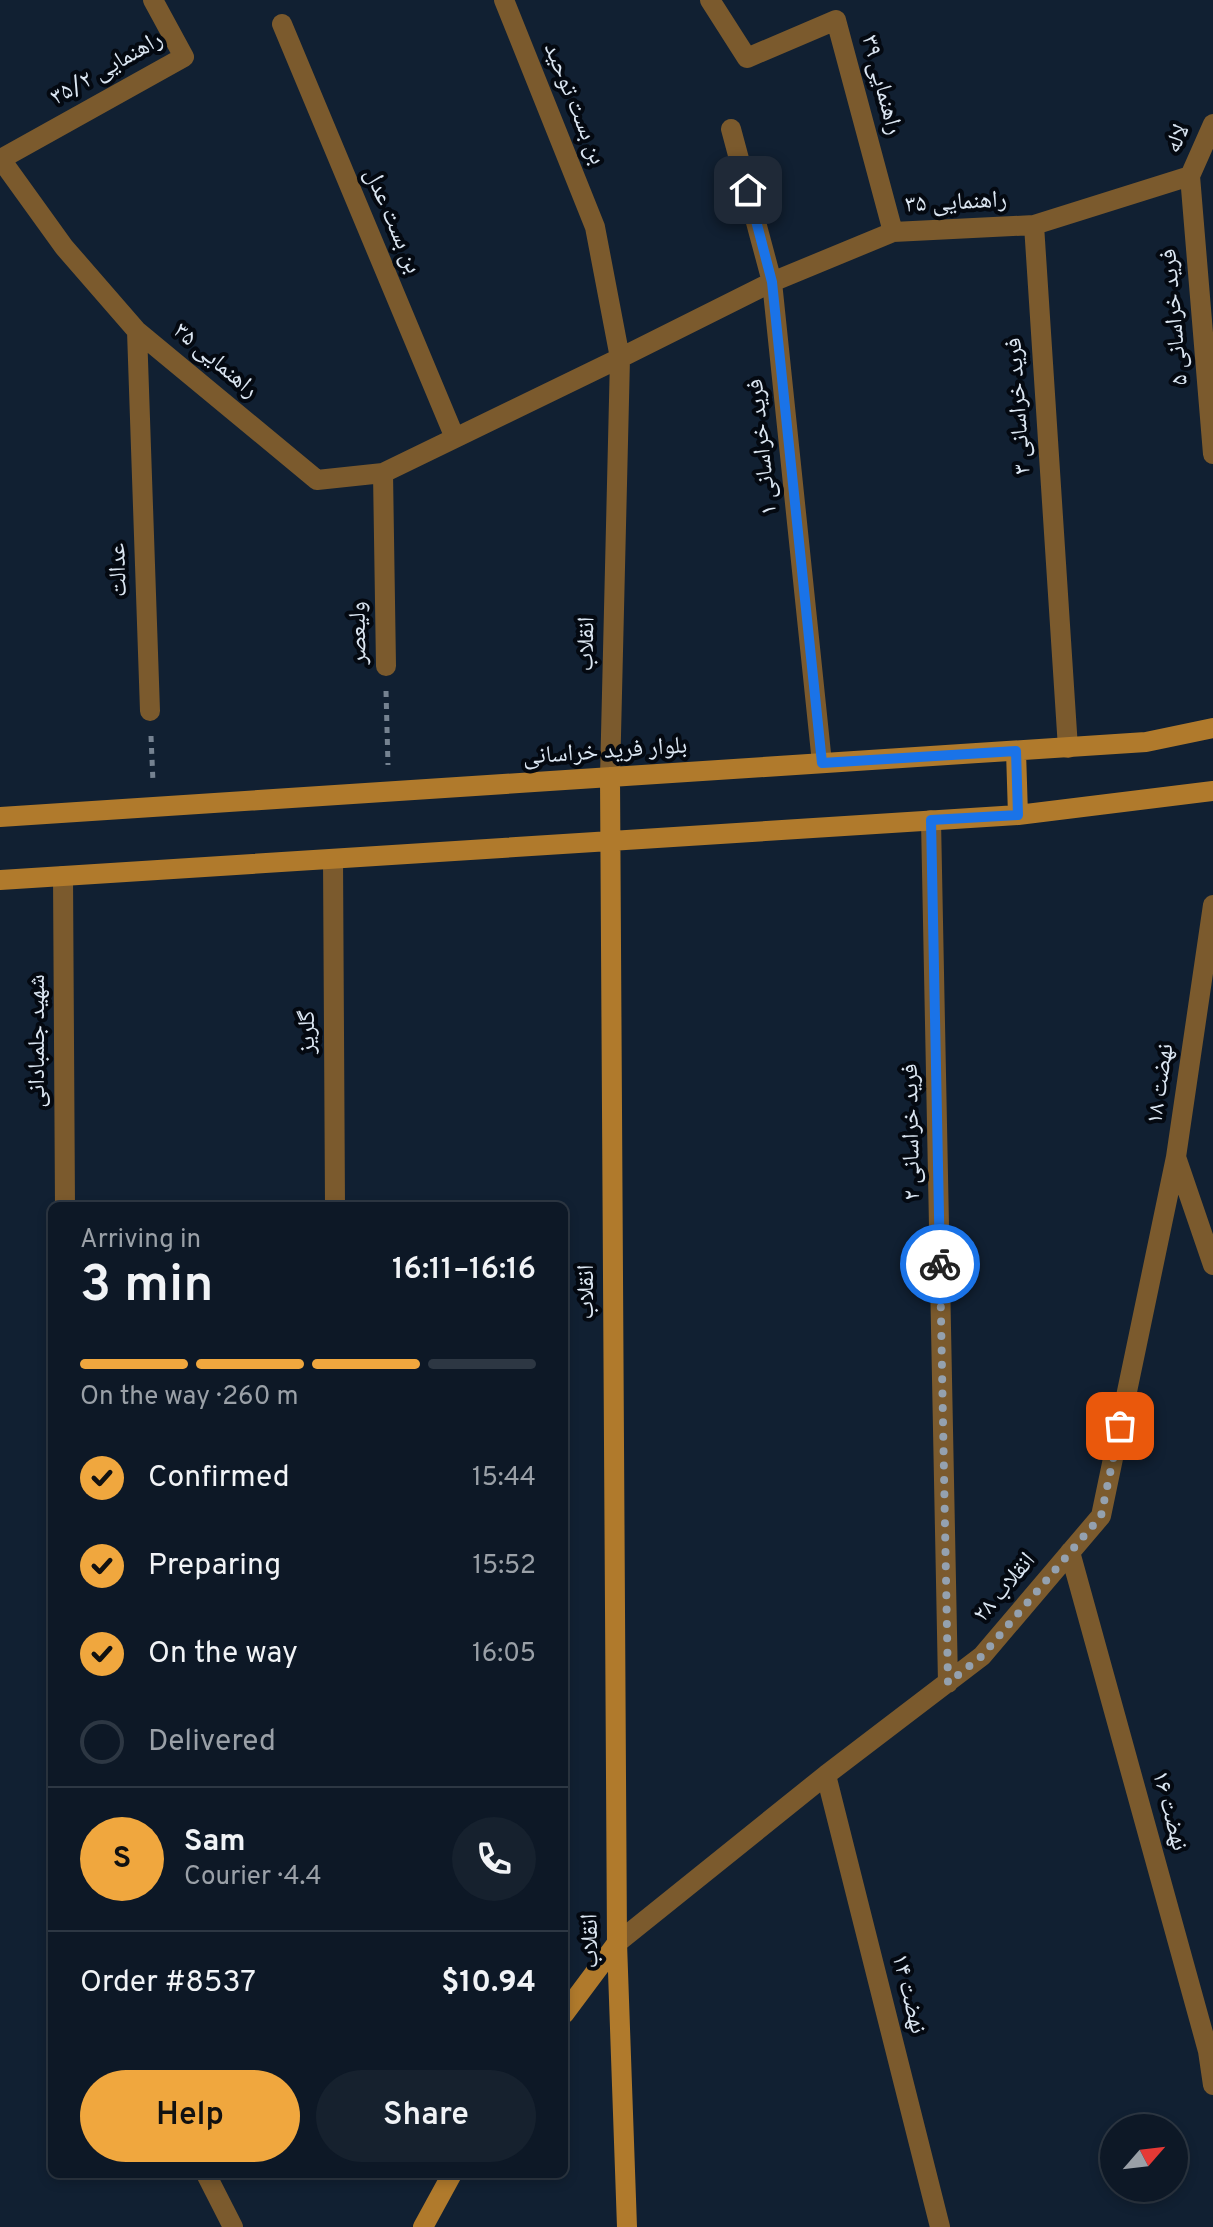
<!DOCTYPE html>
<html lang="en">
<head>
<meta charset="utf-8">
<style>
  body { margin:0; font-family:Overpass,"Noto Naskh Arabic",sans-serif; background:#16212e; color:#f1f3f6; height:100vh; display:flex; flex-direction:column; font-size:30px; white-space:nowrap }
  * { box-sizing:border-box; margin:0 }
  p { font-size:26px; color:#9aa0a7 }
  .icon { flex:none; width:44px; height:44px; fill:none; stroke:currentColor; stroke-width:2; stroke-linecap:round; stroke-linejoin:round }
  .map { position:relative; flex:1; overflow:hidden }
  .panel { position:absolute; left:48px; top:1202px; width:520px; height:976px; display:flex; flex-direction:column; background:#0d1826; border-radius:12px; box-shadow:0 4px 12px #0003,0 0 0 2px #2d3743 }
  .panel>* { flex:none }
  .needle { width:52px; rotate:62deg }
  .buttons { position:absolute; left:1100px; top:2114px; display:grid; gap:16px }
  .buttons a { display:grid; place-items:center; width:88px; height:88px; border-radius:50%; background:#0d1826; box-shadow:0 4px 12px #0003,0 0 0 2px #2d3743; font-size:40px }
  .pin { position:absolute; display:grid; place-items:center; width:68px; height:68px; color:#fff; margin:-34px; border-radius:16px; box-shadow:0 4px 12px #0006 }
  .courier { position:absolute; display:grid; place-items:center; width:80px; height:80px; margin:-40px; border:6px solid #1a73e8; border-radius:50%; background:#fff; color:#222; box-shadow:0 2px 10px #0007 }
  .summary em { font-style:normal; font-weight:600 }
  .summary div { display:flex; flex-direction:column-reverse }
  .summary { display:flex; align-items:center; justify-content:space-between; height:136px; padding:0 32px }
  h1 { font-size:52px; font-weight:600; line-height:60px }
  .bar { display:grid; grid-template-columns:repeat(4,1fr); gap:12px 8px; align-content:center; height:96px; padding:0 32px }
  .bar i { height:10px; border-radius:6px; background:#2d3743 }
  .bar .selected { background:#f0a73e }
  .bar p { grid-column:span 4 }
  .line { display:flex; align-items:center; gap:20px; padding:0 32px; border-top:2px solid #2d3743 }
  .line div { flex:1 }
  .round { display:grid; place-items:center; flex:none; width:84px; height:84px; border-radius:42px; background:#16212e }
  ol { padding:0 32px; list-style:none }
  li { display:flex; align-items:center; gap:24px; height:88px }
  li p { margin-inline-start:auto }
  li .icon { padding:8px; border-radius:50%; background:#f0a73e; color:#111; stroke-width:4 }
  li:last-child { color:#9aa0a7 }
  li i { width:44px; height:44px; border:4px solid #2d3743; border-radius:50% }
  .button { display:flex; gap:16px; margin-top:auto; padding:16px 32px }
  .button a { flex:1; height:92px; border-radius:48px; background:#f0a73e; color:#111; font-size:32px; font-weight:600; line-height:92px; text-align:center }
  .button a+a { background:#16212e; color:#f1f3f6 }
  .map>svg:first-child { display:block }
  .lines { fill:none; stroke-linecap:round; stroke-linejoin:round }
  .path { stroke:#758291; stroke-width:5; stroke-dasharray:6 6; stroke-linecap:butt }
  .street { stroke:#7b5a2d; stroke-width:20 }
  .secondary { stroke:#b07a2c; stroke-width:20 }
  .done { stroke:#94a1af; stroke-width:8; stroke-dasharray:0 14.4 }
  .route { stroke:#1a73e8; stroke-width:10 }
  .labels { text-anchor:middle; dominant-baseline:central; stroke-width:8; stroke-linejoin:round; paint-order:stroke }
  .street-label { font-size:24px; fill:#dbe6f2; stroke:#040911 }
</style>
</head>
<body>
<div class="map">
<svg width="1213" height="2227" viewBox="0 0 1213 2227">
  <rect width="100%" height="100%" fill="#112032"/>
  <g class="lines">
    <path class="path" d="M386 691 388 765
      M151 736 153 782"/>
    <path class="street" d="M710 0 747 58 836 20 893 232
      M282 24 455 438
      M1213 124 1190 176 1213 454
      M731 129 772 282 822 763
      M0 158 64 247 137 331 317 480 383 473 620 358 595 227 504 0
      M1 159 184 57 153 0
      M137 331 150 711
      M383 473 386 666
      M1068 748 1034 225 1190 176
      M610 777 620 358 772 282 893 232 1034 225
      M931 820 948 1683
      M333 859 335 1206
      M63 876 65 1206
      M1213 905 1176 1157 1213 1265
      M1070 1552 1208 2051 1213 2085
      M826 1775 940 2227
      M617 1943 826 1775 982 1656 1101 1516 1176 1157
      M206 2174 233 2227"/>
    <path class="secondary" d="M1016 751 1018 815
      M610 777 617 1943 627 2227
      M0 817 1146 742 1213 728
      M0 880 1018 815 1213 791
      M564 2014 617 1943
      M423 2227 452 2174"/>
  </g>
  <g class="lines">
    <path class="done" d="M940 1264 948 1683 982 1656 1101 1516 1120 1426"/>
    <path class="route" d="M748 190 772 282 822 763 1016 751 1018 815 931 820 940 1264"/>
  </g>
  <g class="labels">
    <g class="street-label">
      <text transform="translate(107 69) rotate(-30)">راهنمایی ۳۵/۲</text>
      <text transform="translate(881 85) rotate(75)">راهنمایی ۳۹</text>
      <text transform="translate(574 104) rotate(68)">بن بست توحید</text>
      <text transform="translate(1178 139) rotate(-66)">لاله</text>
      <text transform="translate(956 203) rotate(-3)">راهنمایی ۳۵</text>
      <text transform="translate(392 221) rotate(67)">بن بست عدل</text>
      <text transform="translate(1175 317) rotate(-95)">فرید خراسانی ۵</text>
      <text transform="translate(215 361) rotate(40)">راهنمایی ۳۵</text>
      <text transform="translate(1019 406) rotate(-94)">فرید خراسانی ۳</text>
      <text transform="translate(763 447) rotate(-96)">فرید خراسانی ۱</text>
      <text transform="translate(119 570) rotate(-92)">عدالت</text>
      <text transform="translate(359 633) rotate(-91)">ولیعصر</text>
      <text transform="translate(587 644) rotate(-89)">انقلاب</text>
      <text transform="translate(605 752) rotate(-4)">بلوار فرید خراسانی</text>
      <text transform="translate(308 1032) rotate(-90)">گلریز</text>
      <text transform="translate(38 1041) rotate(-90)">شهید جلمبادانی</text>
      <text transform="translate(1161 1084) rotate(-82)">نهضت ۱۸</text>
      <text transform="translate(912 1132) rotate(-91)">فرید خراسانی ۲</text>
      <text transform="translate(587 1292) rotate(-90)">انقلاب</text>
      <text transform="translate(1005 1588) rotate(-50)">انقلاب ۲۸</text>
      <text transform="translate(1169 1811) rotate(75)">نهضت ۱۶</text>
      <text transform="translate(591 1941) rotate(-91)">انقلاب</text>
      <text transform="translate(908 1994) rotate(76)">نهضت ۱۴</text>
    </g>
  </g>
</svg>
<div class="buttons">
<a><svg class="needle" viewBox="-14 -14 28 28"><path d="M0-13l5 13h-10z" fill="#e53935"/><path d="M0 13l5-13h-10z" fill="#9aa0a7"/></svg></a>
</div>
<div class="pin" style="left:1120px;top:1426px;background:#ea580c"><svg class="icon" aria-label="bag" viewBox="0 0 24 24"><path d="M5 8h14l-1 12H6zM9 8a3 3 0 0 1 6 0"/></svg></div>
<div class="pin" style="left:748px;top:190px;background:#1f2937"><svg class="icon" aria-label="home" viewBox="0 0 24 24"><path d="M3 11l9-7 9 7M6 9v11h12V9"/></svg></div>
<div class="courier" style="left:940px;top:1264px"><svg class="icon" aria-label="bike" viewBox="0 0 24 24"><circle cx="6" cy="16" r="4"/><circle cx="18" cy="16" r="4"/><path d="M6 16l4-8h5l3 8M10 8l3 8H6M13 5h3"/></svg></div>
<section class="panel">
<div class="summary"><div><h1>3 min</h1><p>Arriving in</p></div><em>16:11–16:16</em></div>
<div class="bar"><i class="selected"></i><i class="selected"></i><i class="selected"></i><i></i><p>On the way · 260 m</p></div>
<ol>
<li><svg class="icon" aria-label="check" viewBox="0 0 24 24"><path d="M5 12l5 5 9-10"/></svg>Confirmed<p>15:44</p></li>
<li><svg class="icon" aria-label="check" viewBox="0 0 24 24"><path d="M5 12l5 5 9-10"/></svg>Preparing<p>15:52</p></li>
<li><svg class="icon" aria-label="check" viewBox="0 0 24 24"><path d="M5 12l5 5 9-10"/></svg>On the way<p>16:05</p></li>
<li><i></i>Delivered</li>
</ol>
<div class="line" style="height:144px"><b class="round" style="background:#f0a73e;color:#111">S</b><div><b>Sam</b><p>Courier · 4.4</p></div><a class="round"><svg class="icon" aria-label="phone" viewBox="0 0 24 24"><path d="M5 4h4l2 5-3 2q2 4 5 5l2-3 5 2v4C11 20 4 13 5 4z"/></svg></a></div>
<div class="line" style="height:104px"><div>Order #8537</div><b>$10.94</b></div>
<div class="button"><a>Help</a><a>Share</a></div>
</section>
</div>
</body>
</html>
